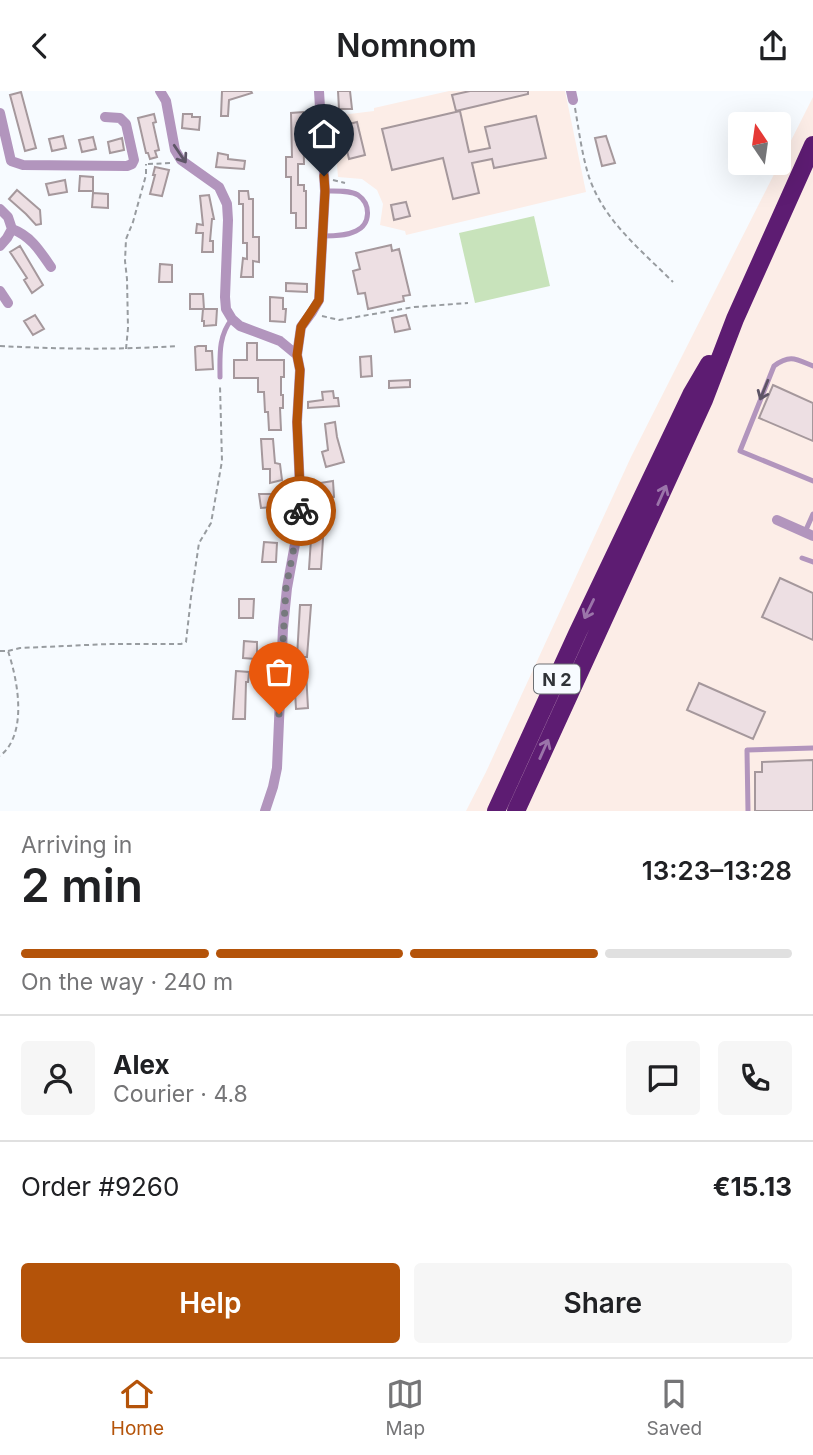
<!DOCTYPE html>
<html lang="en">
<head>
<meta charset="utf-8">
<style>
  body { margin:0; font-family:Inter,sans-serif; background:#f6f6f6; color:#202124; height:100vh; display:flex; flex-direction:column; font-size:26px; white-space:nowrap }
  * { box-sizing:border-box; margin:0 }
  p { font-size:23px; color:#757577 }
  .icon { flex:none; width:38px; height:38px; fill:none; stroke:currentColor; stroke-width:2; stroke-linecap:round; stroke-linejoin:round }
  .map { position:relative; height:720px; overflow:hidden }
  .details { display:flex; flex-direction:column; background:#fff; flex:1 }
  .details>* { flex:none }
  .needle { width:46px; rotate:347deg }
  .tools { position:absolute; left:728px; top:21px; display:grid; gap:14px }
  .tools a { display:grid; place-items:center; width:63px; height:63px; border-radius:7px; background:#fff; box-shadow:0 7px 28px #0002; font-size:35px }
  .pin { position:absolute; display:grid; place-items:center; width:60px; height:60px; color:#fff; margin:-72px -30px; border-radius:50% 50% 50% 0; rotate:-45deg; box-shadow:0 0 7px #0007 }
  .pin .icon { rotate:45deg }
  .courier { position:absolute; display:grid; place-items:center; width:70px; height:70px; margin:-35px; border:5px solid #b45309; border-radius:50%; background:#fff; color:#222; box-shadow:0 2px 9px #0007 }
  .headline em { font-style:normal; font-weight:600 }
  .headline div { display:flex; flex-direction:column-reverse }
  .headline { display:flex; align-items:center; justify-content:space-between; height:119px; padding:0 21px }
  h1 { font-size:46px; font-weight:600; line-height:52px }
  .bar { display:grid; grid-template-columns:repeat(4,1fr); gap:10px 7px; align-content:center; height:84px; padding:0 21px }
  .bar i { height:9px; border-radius:5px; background:#e0e0e0 }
  .bar .active { background:#b45309 }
  .bar p { grid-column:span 4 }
  .line { display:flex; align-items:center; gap:18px; padding:0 21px; border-top:2px solid #e0e0e0 }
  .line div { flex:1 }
  .round { display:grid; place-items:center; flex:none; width:74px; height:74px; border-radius:7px; background:#f6f6f6 }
  .cta { display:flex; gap:14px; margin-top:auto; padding:14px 21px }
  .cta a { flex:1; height:80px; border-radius:7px; background:#b45309; color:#fff; font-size:28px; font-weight:600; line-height:80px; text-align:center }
  .cta a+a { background:#f6f6f6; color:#202124 }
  header { display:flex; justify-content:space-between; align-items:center; height:91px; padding:0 21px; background:#fff; font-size:32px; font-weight:600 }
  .menu { display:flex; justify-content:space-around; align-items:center; height:98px; border-top:2px solid #e0e0e0; background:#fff; font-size:19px; color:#757577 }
  .menu a { display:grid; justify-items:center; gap:4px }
  .menu .active { color:#b45309 }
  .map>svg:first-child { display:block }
  .industrial { fill:#fcede7 }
  .green { fill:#c8e3bb }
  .building { fill:#eddfe3; stroke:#a5989c; stroke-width:2 }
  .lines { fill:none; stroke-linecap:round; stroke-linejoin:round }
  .path { stroke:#989ca0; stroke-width:2; stroke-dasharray:5 3.5; stroke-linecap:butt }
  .lane { stroke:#b295bd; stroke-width:5 }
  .street { stroke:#b295bd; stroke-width:10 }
  .highway { stroke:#5d1c72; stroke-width:18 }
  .oneway { stroke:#5e5566 }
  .oneway2 { stroke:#9b75aa }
  .done { stroke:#76797d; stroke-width:7; stroke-dasharray:0 12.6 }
  .route { stroke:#b45309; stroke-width:9 }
  .labels { text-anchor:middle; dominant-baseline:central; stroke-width:7; stroke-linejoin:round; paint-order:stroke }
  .shield { fill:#f7fbff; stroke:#6c6f73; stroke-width:2 }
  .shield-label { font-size:18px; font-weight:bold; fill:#303337 }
</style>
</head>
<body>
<header><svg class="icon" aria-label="back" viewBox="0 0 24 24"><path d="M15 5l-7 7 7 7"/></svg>Nomnom<svg class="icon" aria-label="share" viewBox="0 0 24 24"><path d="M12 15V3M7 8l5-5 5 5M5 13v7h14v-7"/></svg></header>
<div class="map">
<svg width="813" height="720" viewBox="0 0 813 720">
  <rect width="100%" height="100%" fill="#f7fbff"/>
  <path class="industrial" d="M449 0H565L586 101 406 144 405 140 380 134 383 113 377 99 362 88 338 86 333 25 374 20V17Z
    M813 6V720H466L486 681 631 366Z"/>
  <path class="green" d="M534 125 550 195 475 212 459 142Z"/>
  <path class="building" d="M222 0H251L252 2 229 9 228 25H221Z
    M338 0H350L352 18H339Z
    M470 0H528V3L456 20 452 4Z
    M21 1 36 57 25 60 10 4Z
    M460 20 469 61 490 57 485 36 536 25 546 67 494 77 492 68 472 72 479 102 453 108 443 67 392 79 382 38Z
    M303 21 304 73H298V94H304V100H306V137H296V122H291V86H286V66H292L291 22Z
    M154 23 156 31 153 32 159 59 155 60 157 66 150 68 148 62H146L138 27Z
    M183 23H192V26H200L199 39 182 37Z
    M357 31 365 64 349 68 341 35Z
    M63 45 66 57 52 60 49 48Z
    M606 45 615 72 602 75 595 47Z
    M93 46 96 58 82 61 79 49Z
    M122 47 124 59 110 62 108 51Z
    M218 62 228 64V68L245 70 244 78 216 76Z
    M155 76 169 79 162 105 150 103 155 84H153Z
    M80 85 93 86V100H79Z
    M65 89 67 101 49 104 46 93Z
    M17 99 40 119 41 133 36 134 26 123 9 108Z
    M239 100H248L249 108H253V146H259V171L253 170V186H241L243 167 247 168V152H243V113H239Z
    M93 102 108 103V117L92 116Z
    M209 104 214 128H212L210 150H213V161H202L203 142H196L197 133 203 134 200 105Z
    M406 111 410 125 394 129 391 114Z
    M391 154 392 160 399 158 410 204 403 205 404 210 368 218 365 202 358 203 353 180 360 178 356 162Z
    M20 155 43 194 32 202 24 189 27 187 10 161Z
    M160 173 172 174V191H159Z
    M286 192 307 193V201L286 200Z
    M190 203H203L204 218H217L216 234 204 235V230H202L203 218H190Z
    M270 206 283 207V218H286L285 231 270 230Z
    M35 224 44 238 33 244 24 230Z
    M406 224 410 238 395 241 392 227Z
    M247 252H257V269H284V286H281V304H283V317H280L281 339H269L268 321H265L264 301H258V287H234V269H247Z
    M198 255H206V260H212L213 278 196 279 195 256Z
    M371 265 372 285 361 286 360 266Z
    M410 289V296L389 297V290Z
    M773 294 813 312V350L759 327Z
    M333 300 334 307H338L339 315 308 317V311L323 309 322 301Z
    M335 331 337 346 344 371 326 376 322 361 328 359 325 333Z
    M261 348H273L275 372 280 373 282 389 270 392V378H263Z
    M333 390 334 406 322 408 320 392Z
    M259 403H272L273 416 261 417Z
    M312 433H324L321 478H309Z
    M264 451 277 452 276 471H262Z
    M780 487 813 502V549L762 526Z
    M239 508H254L253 527H239Z
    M300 514H311L307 566H297Z
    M244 550 257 551V568L243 567Z
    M236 580 249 581 248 591H246L245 628H233Z
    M306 581 308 617 296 618 294 582Z
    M699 592 765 621 753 648 687 619Z
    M813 669V720H755V681H762V671Z"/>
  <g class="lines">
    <path class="path" d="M575 17C579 40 582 64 589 86 604 130 641 159 673 191
      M148 73 173 72
      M333 89 345 92
      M322 225 339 229 414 216 468 212
      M0 255C59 258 118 259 177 255
      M126 258 128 237 127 188 125 170 126 148 133 131 146 84V73
      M0 560H8C18 590 28 643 0 665
      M8 560 20 557 109 553H181L186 551 191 506 199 452 211 432 222 370 220 295"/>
    <path class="lane" d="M323 145C333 145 346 145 356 140 371 133 371 113 358 104 349 99 335 100 325 100
      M813 275C796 268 790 263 774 275L740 360 813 390
      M220 286C220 265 218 245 232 228
      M805 441 813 423
      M802 467 813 471
      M748 720 747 659 813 657"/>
    <path class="street" d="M160 0 166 10 175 59 181 69 219 96 227 113 228 129 225 206 226 218 232 228 240 235 280 250 297 264 300 279 297 331 301 420 287 497 283 537 277 677 273 696 265 720
      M571 0 573 9
      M0 22 11 70 23 74 127 75 132 73 134 69 126 33 120 27 105 26
      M0 118 8 126 12 138C31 145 40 160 51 176
      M0 155 7 147 12 138
      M0 200 8 212
      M297 264 301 236 312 221 319 209 325 100 319 0
      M777 429 813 445"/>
    <path class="highway" d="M496 720 577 543 692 302 709 273
      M516 720 704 309 735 228 813 54"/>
  </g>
  <defs><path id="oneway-shaft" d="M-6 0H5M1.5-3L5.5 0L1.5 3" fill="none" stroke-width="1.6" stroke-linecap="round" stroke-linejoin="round" transform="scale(1.75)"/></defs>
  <g class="oneway">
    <use href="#oneway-shaft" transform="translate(180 63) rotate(56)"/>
    <use href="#oneway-shaft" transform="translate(764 299) rotate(112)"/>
  </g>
  <g class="oneway2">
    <use href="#oneway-shaft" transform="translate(662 404) rotate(-66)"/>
    <use href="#oneway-shaft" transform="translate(589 518) rotate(116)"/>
    <use href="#oneway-shaft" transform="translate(544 658) rotate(-66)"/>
  </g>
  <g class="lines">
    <path class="done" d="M279 623 286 497 301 420"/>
    <path class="route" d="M301 420 297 331 300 279 297 264 301 236 319 209 325 100 324 85"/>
  </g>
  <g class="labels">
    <rect class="shield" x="534" y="573.5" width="46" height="29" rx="5"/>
    <g class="shield-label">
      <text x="557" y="588">N 2</text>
    </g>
  </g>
</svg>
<div class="tools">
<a><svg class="needle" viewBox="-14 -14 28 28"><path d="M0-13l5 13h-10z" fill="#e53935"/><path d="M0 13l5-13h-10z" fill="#757577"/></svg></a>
</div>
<div class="pin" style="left:279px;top:623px;background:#ea580c"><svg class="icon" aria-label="bag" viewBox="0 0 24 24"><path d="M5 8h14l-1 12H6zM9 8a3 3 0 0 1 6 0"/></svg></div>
<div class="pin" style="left:324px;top:85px;background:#1f2937"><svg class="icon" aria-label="home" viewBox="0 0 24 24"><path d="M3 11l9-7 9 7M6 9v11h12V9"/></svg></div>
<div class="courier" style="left:301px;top:420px"><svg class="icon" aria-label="bike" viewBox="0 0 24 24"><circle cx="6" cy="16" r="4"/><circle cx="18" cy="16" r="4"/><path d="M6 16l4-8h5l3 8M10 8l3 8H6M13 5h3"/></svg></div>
</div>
<section class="details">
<div class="headline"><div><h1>2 min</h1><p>Arriving in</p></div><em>13:23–13:28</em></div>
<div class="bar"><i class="active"></i><i class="active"></i><i class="active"></i><i></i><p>On the way · 240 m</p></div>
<div class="line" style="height:126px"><a class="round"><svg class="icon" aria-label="person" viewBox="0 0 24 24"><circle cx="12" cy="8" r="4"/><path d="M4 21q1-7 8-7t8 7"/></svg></a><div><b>Alex</b><p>Courier · 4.8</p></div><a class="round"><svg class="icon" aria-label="chat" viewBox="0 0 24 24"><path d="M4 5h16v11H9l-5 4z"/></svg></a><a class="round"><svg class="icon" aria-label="phone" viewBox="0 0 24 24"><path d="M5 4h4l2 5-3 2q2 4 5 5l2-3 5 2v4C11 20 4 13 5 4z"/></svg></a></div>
<div class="line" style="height:91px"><div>Order #9260</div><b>€15.13</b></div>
<div class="cta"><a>Help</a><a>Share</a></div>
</section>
<nav class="menu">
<a class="active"><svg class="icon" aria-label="home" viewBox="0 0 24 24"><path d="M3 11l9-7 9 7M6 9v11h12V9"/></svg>Home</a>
<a><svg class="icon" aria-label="map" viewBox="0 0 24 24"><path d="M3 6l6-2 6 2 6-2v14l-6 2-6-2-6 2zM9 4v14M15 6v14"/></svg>Map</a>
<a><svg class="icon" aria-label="saved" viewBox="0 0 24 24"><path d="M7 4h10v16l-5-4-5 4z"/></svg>Saved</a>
</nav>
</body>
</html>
